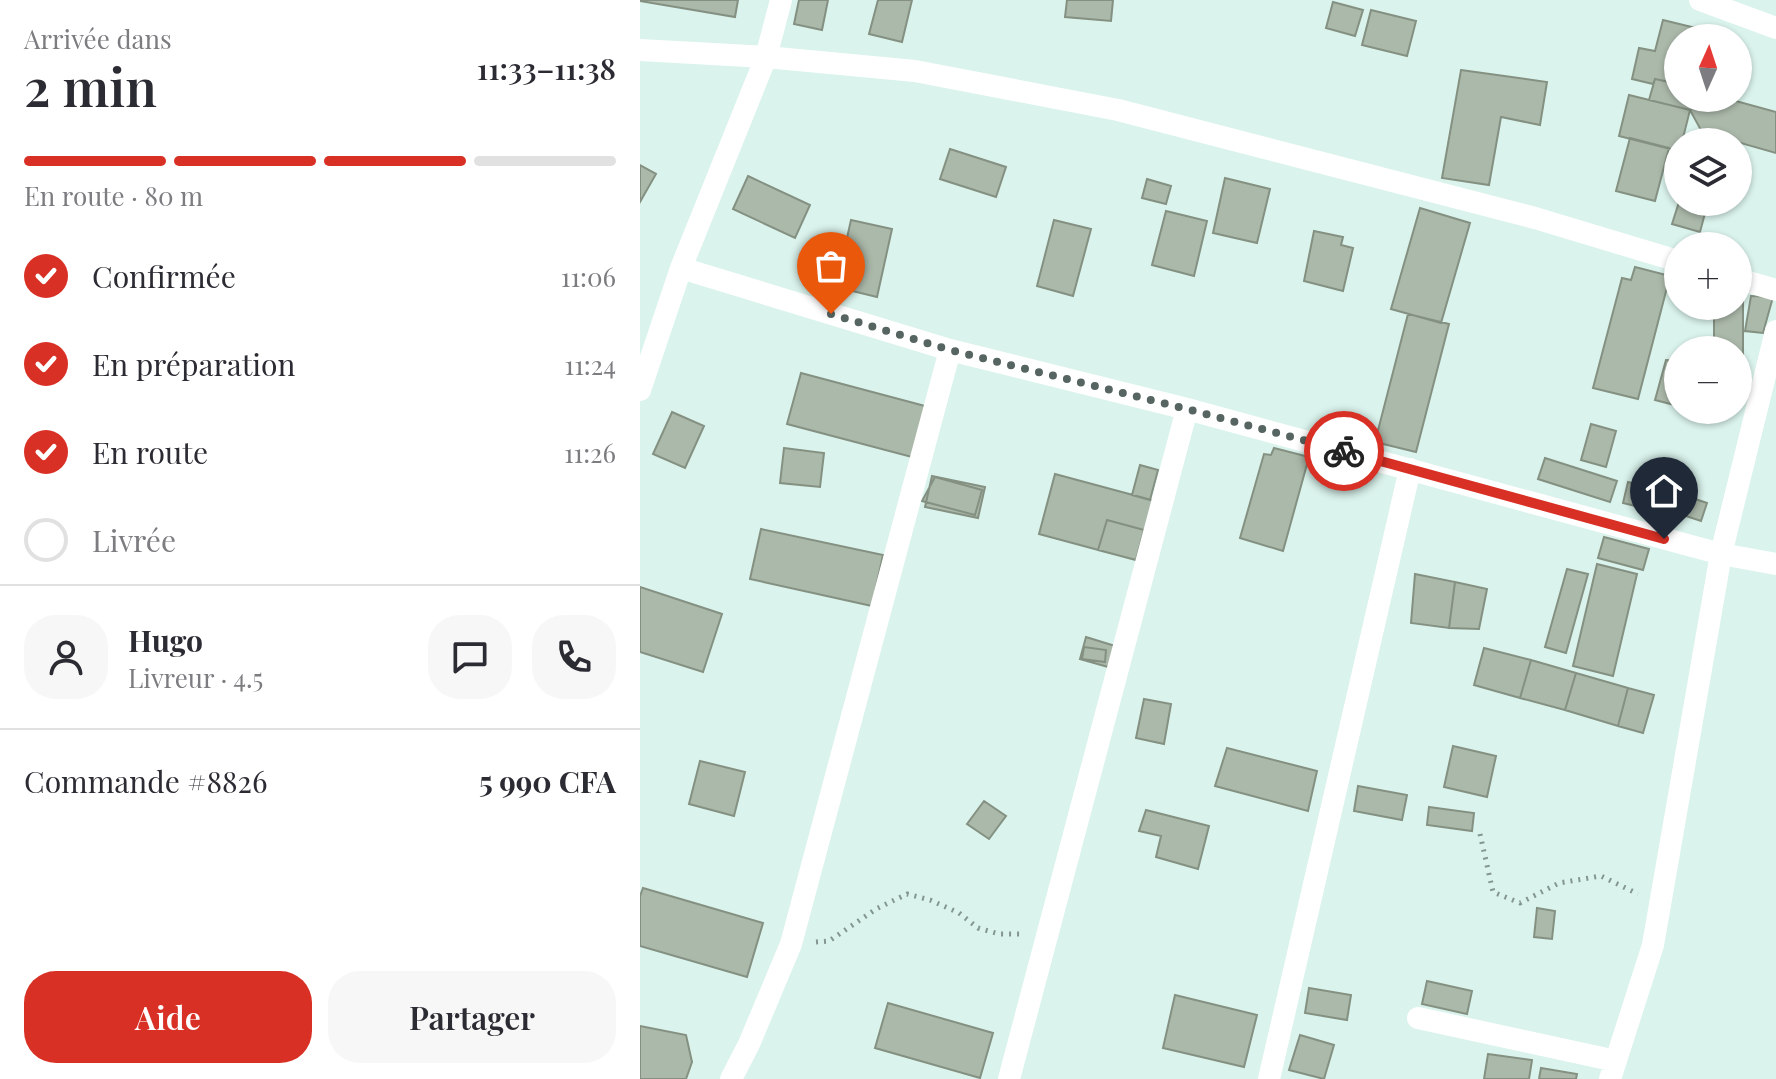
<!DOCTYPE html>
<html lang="fr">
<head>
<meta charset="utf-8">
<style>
  body { margin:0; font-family:"Playfair Display",serif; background:#f7f7f7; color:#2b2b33; height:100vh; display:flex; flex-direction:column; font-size:30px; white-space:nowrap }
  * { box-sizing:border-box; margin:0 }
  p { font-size:26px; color:#7c7c81 }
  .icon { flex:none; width:44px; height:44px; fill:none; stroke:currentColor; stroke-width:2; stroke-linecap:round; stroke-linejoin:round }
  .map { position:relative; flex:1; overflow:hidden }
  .panel { display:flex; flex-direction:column; background:#fff; width:640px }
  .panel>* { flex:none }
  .needle { width:52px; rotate:3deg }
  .fabs { position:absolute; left:1024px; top:24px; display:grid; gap:16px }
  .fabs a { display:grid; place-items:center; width:88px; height:88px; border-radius:50%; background:#fff; box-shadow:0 2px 6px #0004; font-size:40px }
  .pin { position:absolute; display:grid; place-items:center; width:68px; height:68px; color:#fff; margin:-82px -34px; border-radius:50% 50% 50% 0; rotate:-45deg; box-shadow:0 0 8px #0007 }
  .pin .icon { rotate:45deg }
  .courier { position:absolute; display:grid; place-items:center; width:80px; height:80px; margin:-40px; border:6px solid #d93025; border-radius:50%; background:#fff; color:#222; box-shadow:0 2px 10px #0007 }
  .summary em { font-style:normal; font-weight:600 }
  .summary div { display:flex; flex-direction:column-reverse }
  .summary { display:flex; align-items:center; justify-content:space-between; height:136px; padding:0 24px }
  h1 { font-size:52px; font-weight:600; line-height:60px }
  .bar { display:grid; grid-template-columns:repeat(4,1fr); gap:12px 8px; align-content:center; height:96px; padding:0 24px }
  .bar i { height:10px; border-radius:6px; background:#e1e1e2 }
  .bar .on { background:#d93025 }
  .bar p { grid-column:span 4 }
  .line { display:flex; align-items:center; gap:20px; padding:0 24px; border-top:2px solid #e1e1e2 }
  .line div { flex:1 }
  .round { display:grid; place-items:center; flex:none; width:84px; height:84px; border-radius:32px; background:#f7f7f7 }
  ol { padding:0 24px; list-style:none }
  li { display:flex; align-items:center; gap:24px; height:88px }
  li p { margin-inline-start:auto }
  li .icon { padding:8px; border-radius:50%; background:#d93025; color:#fff; stroke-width:4 }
  li:last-child { color:#7c7c81 }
  li i { width:44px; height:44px; border:4px solid #e1e1e2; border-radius:50% }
  .primary-button { display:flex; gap:16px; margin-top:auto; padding:16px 24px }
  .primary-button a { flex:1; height:92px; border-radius:32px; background:#d93025; color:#fff; font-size:32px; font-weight:600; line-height:92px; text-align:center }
  .primary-button a+a { background:#f7f7f7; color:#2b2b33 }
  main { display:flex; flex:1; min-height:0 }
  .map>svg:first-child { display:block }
  .building { fill:#abb9aa; stroke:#849182; stroke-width:2 }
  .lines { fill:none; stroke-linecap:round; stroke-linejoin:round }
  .path { stroke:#849691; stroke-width:5; stroke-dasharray:2 6; stroke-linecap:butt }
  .minor { stroke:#fff; stroke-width:22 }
  .done { stroke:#566561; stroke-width:8; stroke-dasharray:0 14.4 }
  .route { stroke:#d93025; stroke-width:10 }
</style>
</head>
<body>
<main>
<section class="panel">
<div class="summary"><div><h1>2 min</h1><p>Arrivée dans</p></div><em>11:33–11:38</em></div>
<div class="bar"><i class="on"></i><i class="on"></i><i class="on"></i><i></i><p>En route · 80 m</p></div>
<ol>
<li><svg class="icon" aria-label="check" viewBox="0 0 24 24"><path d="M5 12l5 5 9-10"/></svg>Confirmée<p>11:06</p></li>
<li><svg class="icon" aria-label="check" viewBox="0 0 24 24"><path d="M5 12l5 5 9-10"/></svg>En préparation<p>11:24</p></li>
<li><svg class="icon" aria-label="check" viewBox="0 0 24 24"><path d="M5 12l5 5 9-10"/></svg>En route<p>11:26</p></li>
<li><i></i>Livrée</li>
</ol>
<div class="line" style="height:144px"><a class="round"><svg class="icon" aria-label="person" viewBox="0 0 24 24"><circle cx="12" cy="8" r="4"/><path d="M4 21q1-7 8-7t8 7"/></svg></a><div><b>Hugo</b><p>Livreur · 4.5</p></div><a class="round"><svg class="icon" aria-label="chat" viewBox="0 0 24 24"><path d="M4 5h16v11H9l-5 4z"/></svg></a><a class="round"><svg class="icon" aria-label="phone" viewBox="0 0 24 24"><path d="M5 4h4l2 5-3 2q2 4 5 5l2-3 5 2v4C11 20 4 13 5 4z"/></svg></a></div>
<div class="line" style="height:104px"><div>Commande #8826</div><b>5 990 CFA</b></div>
<div class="primary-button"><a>Aide</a><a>Partager</a></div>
</section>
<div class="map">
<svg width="1136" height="1079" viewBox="0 0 1136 1079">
  <rect width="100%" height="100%" fill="#daf3ec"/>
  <path class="building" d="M0 0H98L95 17 0 1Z
    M159 0H188L182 30 154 24Z
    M238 0H272L262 42 229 34Z
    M427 0H473L471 21 425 17Z
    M693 2 723 10 715 36 686 28Z
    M731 10 776 21 767 56 722 45Z
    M1023 20 1064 30 1062 38H1038V84L1015 79 1013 84 992 79 999 48 1015 51Z
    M821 70 907 82 900 125 861 117 849 185 802 178Z
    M1015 79 1038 84V98H1067L1050 110 1009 100Z
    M989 95 1050 110 1042 142H1038V151L979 136Z
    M1067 98H1085L1136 112V153L1062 132 1050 110Z
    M990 138 1029 148 1015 201 976 191Z
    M310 149 366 167 356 197 300 179Z
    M0 165 16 174 0 202Z
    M108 176 170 205 155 238 93 209Z
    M585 178 630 189 617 243 573 233Z
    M507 179 531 186 526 204 502 198Z
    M1039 202H1068L1060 232 1032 224Z
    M780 208 830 223 801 323 751 309Z
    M526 211 567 221 554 276 512 265Z
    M211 220 252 229 237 297 196 287Z
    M414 220 451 229 433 296 397 286Z
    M674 231 703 237 701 245 713 248 703 291 664 281Z
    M995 267 1030 276 998 399 953 388 982 278 991 280Z
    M1103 296V359H1098V350H1074V306H1098V297Z
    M1111 296 1133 297 1123 333 1105 331Z
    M768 314 809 324 776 452 735 442Z
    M1026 360 1038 361V406L1015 400Z
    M161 373 285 406 272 457 147 424Z
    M32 412 64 426 45 468 13 454Z
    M951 424 976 431 966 467 941 460Z
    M144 448 184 453 180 487 140 483Z
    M634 448 669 457 643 551 600 538 624 454 631 455Z
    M905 458 977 481 970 502 898 479Z
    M500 465 518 470 510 500 492 495Z
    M415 474 519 502 503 562 399 534Z
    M292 476 345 487 338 518 285 507Z
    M295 477 342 490 335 515 282 501Z
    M988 482 1025 491 1020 512 983 503Z
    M1040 494 1067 503 1061 521 1034 512Z
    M467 520 504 530 496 560 458 550Z
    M121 529 243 555 232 606 110 579Z
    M964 537 1009 549 1003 570 958 558Z
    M957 564 997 574 973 676 933 666Z
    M927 569 948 574 926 653 905 647Z
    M775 574 815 582 809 628 771 623Z
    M815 582 847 589 839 629 809 628Z
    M0 587 82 614 63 672 0 652Z
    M446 637 475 646 468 667 440 659Z
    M444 647 466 650 465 662 442 659Z
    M844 648 891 660 880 698 834 685Z
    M891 660 936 673 925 710 880 698Z
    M936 673 988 688 978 726 925 710Z
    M988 688 1014 695 1003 733 978 726Z
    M504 699 531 704 524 744 496 738Z
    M813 746 856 756 847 797 804 787Z
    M587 748 677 771 668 811 575 786Z
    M60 761 105 772 94 816 49 804Z
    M718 786 767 795 762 820 714 811Z
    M344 801 366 816 349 839 327 824Z
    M789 807 834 813 832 831 787 825Z
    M506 810 569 826 558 869 516 857 521 836 499 831Z
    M3 888 123 923 107 977 0 946V896Z
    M897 908 915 911 912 939 894 937Z
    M787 981 832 991 827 1014 782 1004Z
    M669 988 711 995 707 1020 665 1013Z
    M535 995 617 1015 604 1067 523 1048Z
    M248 1003 353 1033 340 1078 235 1048Z
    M0 1026 46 1035 52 1062 46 1079H0Z
    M660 1035 694 1045 684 1079 649 1070Z
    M848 1054 892 1060 889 1079H844Z
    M901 1068 937 1074 936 1079H899Z"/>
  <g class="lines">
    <path class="path" d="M840 834 853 892 880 903 919 883 961 876 998 894
      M176 942 189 941 236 909 267 894 290 900 319 913 338 928 359 934H383"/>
    <path class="minor" d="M1060 0 1136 28
      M0 50 126 57 275 71 478 110 895 218 1038 261
      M41 268 126 57 141 0
      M1098 279 1136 290
      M0 390 41 268 310 350 547 409 1081 554 1136 564
      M778 1018 976 1061
      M91 1079 109 1044 151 944 310 350
      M369 1079 547 409
      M629 1079 770 469
      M970 1079 1013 945 1081 554 1136 331"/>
  </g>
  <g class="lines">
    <path class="done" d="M191 314 310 350 547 409 704 451"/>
    <path class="route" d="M704 451 1024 539"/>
  </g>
</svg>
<div class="fabs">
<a><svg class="needle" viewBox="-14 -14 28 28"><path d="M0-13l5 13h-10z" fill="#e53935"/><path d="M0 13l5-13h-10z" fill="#7c7c81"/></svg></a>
<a><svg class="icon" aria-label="layers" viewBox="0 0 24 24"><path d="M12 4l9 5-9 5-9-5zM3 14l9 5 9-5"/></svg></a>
<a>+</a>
<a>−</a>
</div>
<div class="pin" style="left:191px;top:314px;background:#ea580c"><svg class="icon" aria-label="bag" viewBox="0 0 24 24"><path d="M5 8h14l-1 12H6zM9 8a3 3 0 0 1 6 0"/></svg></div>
<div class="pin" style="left:1024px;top:539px;background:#1f2937"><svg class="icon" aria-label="home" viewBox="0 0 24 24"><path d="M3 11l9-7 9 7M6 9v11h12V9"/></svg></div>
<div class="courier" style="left:704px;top:451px"><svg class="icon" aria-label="bike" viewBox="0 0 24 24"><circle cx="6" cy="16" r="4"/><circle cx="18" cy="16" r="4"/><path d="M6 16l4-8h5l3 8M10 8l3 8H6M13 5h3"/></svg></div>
</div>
</main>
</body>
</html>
